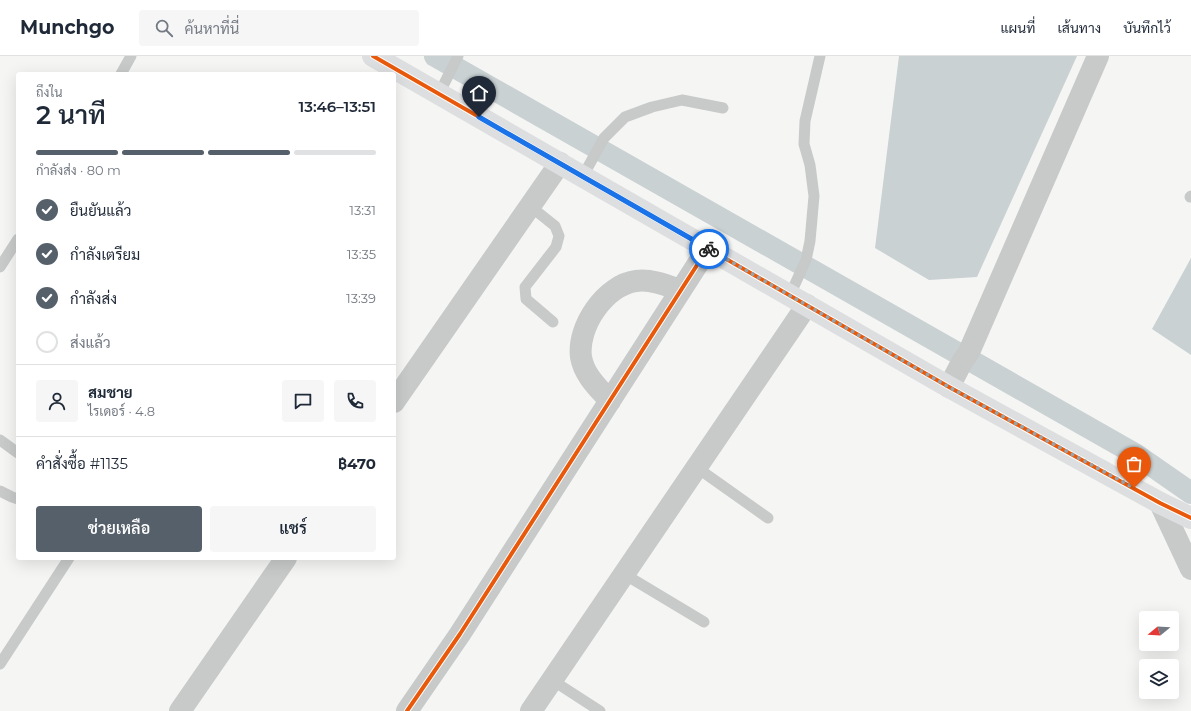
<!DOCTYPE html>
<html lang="th">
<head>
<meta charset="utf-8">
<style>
  body { margin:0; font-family:Montserrat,Sarabun,sans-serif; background:#f6f6f7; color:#1f2937; height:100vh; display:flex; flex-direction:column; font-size:15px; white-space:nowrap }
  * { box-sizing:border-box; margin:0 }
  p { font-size:13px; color:#747a83 }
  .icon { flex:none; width:22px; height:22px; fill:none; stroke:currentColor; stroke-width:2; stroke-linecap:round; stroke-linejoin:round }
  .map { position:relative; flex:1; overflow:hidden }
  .panel { position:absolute; left:16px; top:16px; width:380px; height:488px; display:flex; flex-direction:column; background:#fff; border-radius:4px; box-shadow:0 4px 16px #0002 }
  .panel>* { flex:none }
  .needle { width:26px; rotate:252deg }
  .buttons { position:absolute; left:1139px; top:555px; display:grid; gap:8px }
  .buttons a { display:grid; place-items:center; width:40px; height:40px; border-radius:4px; background:#fff; box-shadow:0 4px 16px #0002; font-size:20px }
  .pin { position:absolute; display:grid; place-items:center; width:34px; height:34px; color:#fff; margin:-41px -17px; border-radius:50% 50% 50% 0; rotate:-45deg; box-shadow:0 0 4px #0007 }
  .pin .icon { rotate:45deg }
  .courier { position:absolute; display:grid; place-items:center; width:40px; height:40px; margin:-20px; border:3px solid #1a73e8; border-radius:50%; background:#fff; color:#222; box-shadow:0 1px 5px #0007 }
  .headline em { font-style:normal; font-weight:600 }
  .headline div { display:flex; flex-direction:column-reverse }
  .headline { display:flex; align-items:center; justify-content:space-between; height:68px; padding:0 20px }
  h1 { font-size:26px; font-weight:600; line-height:30px }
  .bar { display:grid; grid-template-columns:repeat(4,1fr); gap:6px 4px; align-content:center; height:48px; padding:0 20px }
  .bar i { height:5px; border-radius:3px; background:#e0e1e3 }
  .bar .on { background:#56606b }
  .bar p { grid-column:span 4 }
  .line { display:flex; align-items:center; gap:10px; padding:0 20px; border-top:1px solid #e0e1e3 }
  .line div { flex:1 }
  .round { display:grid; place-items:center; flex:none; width:42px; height:42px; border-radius:4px; background:#f6f6f7 }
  ol { padding:0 20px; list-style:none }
  li { display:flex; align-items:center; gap:12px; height:44px }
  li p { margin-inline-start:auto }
  li .icon { padding:4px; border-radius:50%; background:#56606b; color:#fff; stroke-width:4 }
  li:last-child { color:#747a83 }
  li i { width:22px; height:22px; border:2px solid #e0e1e3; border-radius:50% }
  .button { display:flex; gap:8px; margin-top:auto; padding:8px 20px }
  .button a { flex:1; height:46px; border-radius:4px; background:#56606b; color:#fff; font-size:16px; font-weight:600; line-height:46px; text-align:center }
  .button a+a { background:#f6f6f7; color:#1f2937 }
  header { display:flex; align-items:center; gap:24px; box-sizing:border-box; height:56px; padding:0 20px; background:#fff; border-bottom:1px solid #e0e1e3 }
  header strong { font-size:19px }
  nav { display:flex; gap:22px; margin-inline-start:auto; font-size:14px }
  .search { width:280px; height:36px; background:#f6f6f7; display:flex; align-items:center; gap:10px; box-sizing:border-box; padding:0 14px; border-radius:4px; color:#747a83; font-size:15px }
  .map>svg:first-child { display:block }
  .water { fill:#c9d1d3 }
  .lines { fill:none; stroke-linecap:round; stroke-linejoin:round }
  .canal { stroke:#c9d1d3; stroke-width:22 }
  .lane { stroke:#c8caca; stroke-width:11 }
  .street { stroke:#c8caca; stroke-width:22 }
  .secondary { stroke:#dddedf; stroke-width:22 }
  .cycleway-casing { stroke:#fff; stroke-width:6 }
  .cycleway { stroke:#e8590c; stroke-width:4 }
  .done { stroke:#99a4aa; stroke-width:4; stroke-dasharray:0 7.2 }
  .route { stroke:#1a73e8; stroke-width:5 }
</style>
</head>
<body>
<header>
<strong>Munchgo</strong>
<div class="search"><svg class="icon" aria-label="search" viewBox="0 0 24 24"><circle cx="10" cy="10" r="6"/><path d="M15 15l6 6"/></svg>ค้นหาที่นี่</div>
<nav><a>แผนที่</a><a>เส้นทาง</a><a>บันทึกไว้</a></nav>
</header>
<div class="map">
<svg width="1191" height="655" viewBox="0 0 1191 655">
  <rect width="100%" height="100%" fill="#f5f5f4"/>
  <path class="water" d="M899 0H1077L977 221 929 224 875 192Z
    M1191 202V299L1152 273Z"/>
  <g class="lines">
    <path class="canal" d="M435 0 1135 398 1191 437"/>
    <path class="lane" d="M121 18 131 0
      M439 38 458 0
      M583 120 604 82 625 61 652 51 682 44 723 52
      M1190 141 1191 140
      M530 150 555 170 559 180 556 191 525 231 526 243 553 266
      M0 211 18 183
      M790 239 806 204 810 185 814 140 810 109 804 88 805 65 820 0
      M0 384 18 397
      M696 411 768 462
      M0 435 12 441 18 443
      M624 518 704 566
      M0 608 69 502
      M552 624 600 655"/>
    <path class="street" d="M949 331 962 306 969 296 1098 0
      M610 345C598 332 584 319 581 301 577 271 605 229 636 225 651 223 666 229 680 234
      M394 346 560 107
      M1160 447 1191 513
      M180 655 286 502
      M407 655 460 578 708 192
      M531 655 807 249"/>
    <path class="secondary" d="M373 0 949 331 1160 447 1191 462"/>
    <g class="cycleway-casing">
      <path id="cycleway" d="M373 0 949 331 1160 447 1191 462
        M407 655 460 578 708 192"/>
    </g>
    <use href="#cycleway" class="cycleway"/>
  </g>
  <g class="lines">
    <path class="done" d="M709 193 949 331 1134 432"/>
    <path class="route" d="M479 61 709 193"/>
  </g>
</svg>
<div class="buttons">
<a><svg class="needle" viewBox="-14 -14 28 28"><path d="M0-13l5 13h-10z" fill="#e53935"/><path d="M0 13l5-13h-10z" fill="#747a83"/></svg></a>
<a><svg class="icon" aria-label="layers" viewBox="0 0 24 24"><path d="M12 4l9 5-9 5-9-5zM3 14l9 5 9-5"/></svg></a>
</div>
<div class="pin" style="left:1134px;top:432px;background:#ea580c"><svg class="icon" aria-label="bag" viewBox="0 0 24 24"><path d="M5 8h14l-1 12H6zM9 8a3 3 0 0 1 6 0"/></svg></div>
<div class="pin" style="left:479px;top:61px;background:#1f2937"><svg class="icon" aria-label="home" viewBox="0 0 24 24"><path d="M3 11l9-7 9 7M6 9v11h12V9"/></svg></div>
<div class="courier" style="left:709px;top:193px"><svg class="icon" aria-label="bike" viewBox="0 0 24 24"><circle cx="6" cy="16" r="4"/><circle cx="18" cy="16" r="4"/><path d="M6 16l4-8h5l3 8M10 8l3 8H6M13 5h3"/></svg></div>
<section class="panel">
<div class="headline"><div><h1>2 นาที</h1><p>ถึงใน</p></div><em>13:46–13:51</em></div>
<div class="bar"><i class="on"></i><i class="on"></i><i class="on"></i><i></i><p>กำลังส่ง · 80 m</p></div>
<ol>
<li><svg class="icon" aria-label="check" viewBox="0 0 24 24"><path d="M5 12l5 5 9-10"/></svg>ยืนยันแล้ว<p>13:31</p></li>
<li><svg class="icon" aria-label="check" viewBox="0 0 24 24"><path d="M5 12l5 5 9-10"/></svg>กำลังเตรียม<p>13:35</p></li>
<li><svg class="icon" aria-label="check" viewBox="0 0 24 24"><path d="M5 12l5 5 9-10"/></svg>กำลังส่ง<p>13:39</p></li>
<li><i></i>ส่งแล้ว</li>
</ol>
<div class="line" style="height:72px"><a class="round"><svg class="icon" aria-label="person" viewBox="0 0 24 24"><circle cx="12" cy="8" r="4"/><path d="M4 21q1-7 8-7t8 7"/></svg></a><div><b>สมชาย</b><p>ไรเดอร์ · 4.8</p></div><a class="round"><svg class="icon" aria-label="chat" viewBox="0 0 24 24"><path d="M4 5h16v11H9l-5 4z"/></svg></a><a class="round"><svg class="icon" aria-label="phone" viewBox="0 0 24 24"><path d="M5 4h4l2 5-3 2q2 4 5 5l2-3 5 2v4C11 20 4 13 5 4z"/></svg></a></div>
<div class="line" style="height:52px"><div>คำสั่งซื้อ #1135</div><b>฿470</b></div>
<div class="button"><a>ช่วยเหลือ</a><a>แชร์</a></div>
</section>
</div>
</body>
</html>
